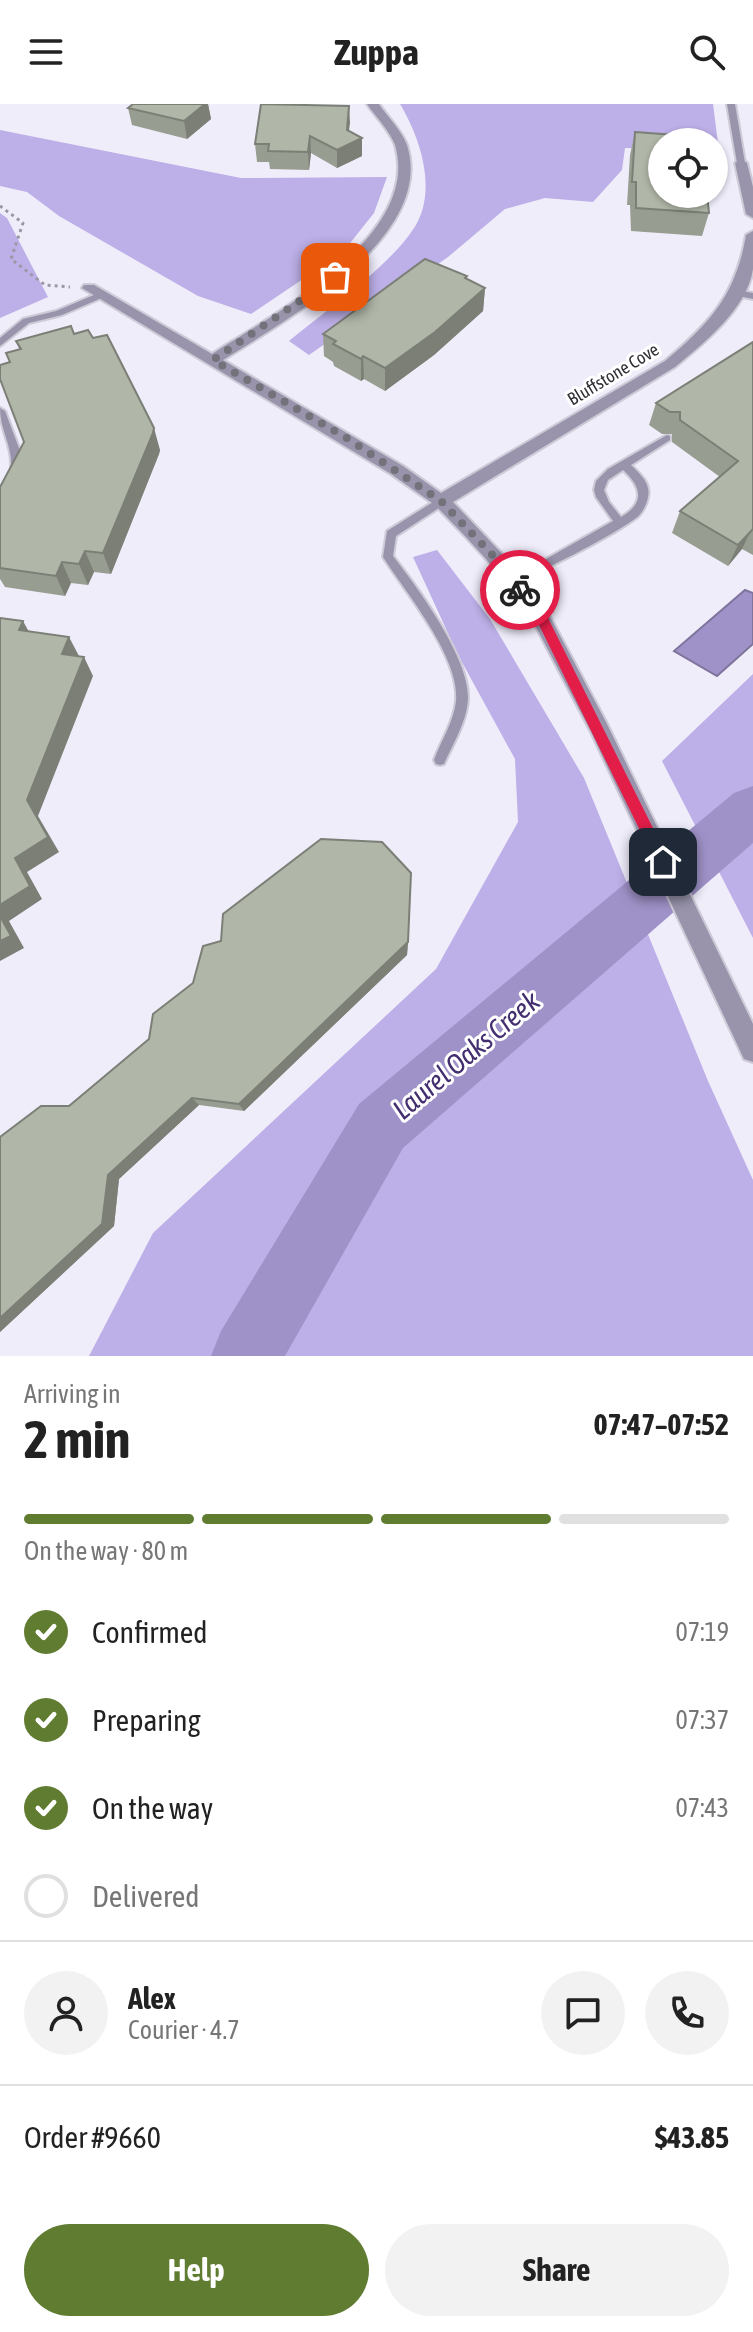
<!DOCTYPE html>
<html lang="en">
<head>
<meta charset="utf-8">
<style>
  body { margin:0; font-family:"Asap Condensed",sans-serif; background:#f2f2f2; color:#222; height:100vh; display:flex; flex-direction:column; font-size:30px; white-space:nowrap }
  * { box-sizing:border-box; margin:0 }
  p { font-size:26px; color:#767676 }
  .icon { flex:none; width:44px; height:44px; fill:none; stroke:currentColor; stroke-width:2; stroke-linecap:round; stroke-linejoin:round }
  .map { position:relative; height:1252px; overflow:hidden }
  .sheet { display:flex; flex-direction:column; background:#fff; flex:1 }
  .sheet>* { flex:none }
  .buttons { position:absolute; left:648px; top:24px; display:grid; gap:16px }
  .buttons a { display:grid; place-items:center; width:80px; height:80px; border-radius:50%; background:#fff; box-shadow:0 2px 6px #0004; font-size:40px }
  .pin { position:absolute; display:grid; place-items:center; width:68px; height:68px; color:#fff; margin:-34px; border-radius:16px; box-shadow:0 4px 12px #0006 }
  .courier { position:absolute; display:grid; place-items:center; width:80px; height:80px; margin:-40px; border:6px solid #e11d48; border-radius:50%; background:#fff; color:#222; box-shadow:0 2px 10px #0007 }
  .overview em { font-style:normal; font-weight:700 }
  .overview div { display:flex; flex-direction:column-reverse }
  .overview { display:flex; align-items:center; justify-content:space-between; height:136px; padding:0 24px }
  h1 { font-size:52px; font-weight:700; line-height:60px }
  .bar { display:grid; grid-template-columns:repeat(4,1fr); gap:12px 8px; align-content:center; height:96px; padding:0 24px }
  .bar i { height:10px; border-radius:6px; background:#e0e0e0 }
  .bar .on { background:#607c31 }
  .bar p { grid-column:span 4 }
  .line { display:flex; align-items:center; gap:20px; padding:0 24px; border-top:2px solid #e0e0e0 }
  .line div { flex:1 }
  .round { display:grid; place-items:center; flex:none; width:84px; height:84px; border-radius:42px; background:#f2f2f2 }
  ol { padding:0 24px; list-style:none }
  li { display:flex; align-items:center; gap:24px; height:88px }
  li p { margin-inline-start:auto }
  li .icon { padding:8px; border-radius:50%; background:#607c31; color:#fff; stroke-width:4 }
  li:last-child { color:#767676 }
  li i { width:44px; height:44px; border:4px solid #e0e0e0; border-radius:50% }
  .cta { display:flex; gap:16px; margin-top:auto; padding:16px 24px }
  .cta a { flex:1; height:92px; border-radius:48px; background:#607c31; color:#fff; font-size:32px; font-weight:700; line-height:92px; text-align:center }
  .cta a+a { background:#f2f2f2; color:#222 }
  header { display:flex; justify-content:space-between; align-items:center; height:104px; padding:0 24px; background:#fff; font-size:36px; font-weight:700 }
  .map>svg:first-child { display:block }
  .forest { fill:#bdafe7 }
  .water { fill:#9f92c8; stroke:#7e749c; stroke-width:2 }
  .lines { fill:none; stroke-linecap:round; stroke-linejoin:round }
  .river { fill:#9f92c8; fill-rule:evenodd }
  .service-casing { stroke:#cdcbd7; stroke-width:4 }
  .minor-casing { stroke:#cdcbd7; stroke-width:4 }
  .path { stroke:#9b98a3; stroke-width:3; stroke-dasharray:3 4; stroke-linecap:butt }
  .service { fill:#9994ac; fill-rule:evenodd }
  .minor { fill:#9994ac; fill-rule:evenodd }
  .wall { fill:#979d90 }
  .shaded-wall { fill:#7b7f76 }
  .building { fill:#b0b6a8; stroke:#7b7f76; stroke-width:2 }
  .route { fill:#e11d48 }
  .done { stroke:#73727a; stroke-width:8; stroke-dasharray:0 14.4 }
  .labels { text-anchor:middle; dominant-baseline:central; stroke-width:6; stroke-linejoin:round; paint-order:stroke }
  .far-street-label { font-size:18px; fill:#302f35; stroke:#fff }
  .near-water-label { font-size:28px; font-style:italic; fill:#432e6f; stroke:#fff }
</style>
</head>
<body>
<header><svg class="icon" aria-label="menu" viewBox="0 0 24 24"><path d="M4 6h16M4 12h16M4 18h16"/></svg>Zuppa<svg class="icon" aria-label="search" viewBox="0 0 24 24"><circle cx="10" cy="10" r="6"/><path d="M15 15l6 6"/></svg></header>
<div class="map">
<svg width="753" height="1252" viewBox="0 0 753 1252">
  <rect width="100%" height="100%" fill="#f0edfb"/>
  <path class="forest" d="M400 0H713L719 47H714V38H662V45L625 44 622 66 593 98 545 94 505 105 448 153 309 251 289 237C325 207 386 165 412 127 439 90 421 35 400 0Z
    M0 26 241 74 387 73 374 109 343 148 251 210 198 192 59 112 27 88 0 82Z
    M0 109 7 114 48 193 0 214Z
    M437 446 490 515 584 674 708 977 753 1076V1252H89L153 1129 436 865 518 718 515 655 458 551 413 453Z
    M753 570V834L662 657Z"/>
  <path class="water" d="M745 486 753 489V540L717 572 674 547Z"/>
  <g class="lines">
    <path class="river" d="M753 682V739L403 1044 285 1252H211L221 1227 359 1000 734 689Z"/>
    <g class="service-casing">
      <path id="service" d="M727 0H735L745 59 741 61 737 59Z
        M737 186 753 189V195L734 191 733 189Z
        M101 188 104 189V193L62 211 29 219 0 242V234L23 215 56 207Z
        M0 304 5 307 22 352 21 365 16 369 11 365C13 342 0 327 0 304Z
        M667 331 670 332V336L631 361C640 370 651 379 648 393 647 400 642 410 636 414 618 428 526 479 507 477L506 474 507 471 546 455 613 417 596 393 594 386 596 377 608 365ZM623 366C641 382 646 399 621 413L609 398 604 386 608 376Z
        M441 393 445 394V400L396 432 393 452C418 484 470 555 468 595 467 617 453 640 444 660L440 661 436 660 434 656C441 637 454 617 456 597 460 553 406 489 383 453L387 427Z"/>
    </g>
    <g class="minor-casing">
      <path id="minor" d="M367 0H379C387 12 402 27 407 41 436 133 286 216 223 256L403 362 441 389 665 257C710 219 736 191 746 131L753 127C753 139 753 153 753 165 747 205 704 239 675 263L453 398 508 456 549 511 606 618 753 920V958L744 955 591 628 535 521 496 466 464 431 435 401 391 370 82 184 84 181H94L212 250C274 210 422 132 395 41 390 27 375 12 367 0Z
        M741 55 747 59 753 83V114L746 110 735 59Z"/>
    </g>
    <path class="path" d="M0 102 23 119 11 155 45 181 70 183"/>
    <use href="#service" class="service"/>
    <use href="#minor" class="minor"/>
  </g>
  <path class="wall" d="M133 0H208L211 15 187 35 132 21 128 4Z
    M349 2V27L362 52 337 64 311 49 309 66 270 65 269 58H257L255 40Z
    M635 28 709 109 702 132 631 127 630 101H627L630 51Z
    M467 172V175L485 184 483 207 434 251 385 287 364 275 361 277 334 262 333 258 324 252 323 230Z
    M74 230 160 346 159 350 111 470 94 468 88 481 71 479 65 492 5 483 0 475V383L24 338 10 258 19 245 16 237Z
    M753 238V451L742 445 728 462 672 429 680 407 720 373 672 338V330H662L649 321 656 299Z
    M408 838 407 851 244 1007 199 1001 119 1075 114 1122 0 1228V1033L69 1002Z"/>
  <path class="shaded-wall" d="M205 0H208L211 15 187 35 184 17Z
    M349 2 350 19 347 41 362 34V52L337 64V46L347 26Z
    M310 32 311 49 309 66 308 48Z
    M485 184 483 207 434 251 385 287V264Z
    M363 252 364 275 361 277V255Z
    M154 324 160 346 159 350 111 470 103 449Z
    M752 424 742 445 728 462 738 441Z
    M85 447 94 468 88 481 79 460Z
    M62 458 71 479 65 492 56 472Z
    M23 517 34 537 19 526Z
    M69 533 79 552 62 550Z
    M84 553 93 572 38 712 59 748 27 768 42 795 9 817 24 844 0 857V801L15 754 27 696Z
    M408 838 407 851 244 1007 239 1000Z
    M192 994 199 1001 119 1075 114 1122 0 1228V1214L108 1071Z"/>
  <path class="building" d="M133 0H205L184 17 128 4Z
    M261 0 349 2 347 26 362 34 337 46 310 32 308 48 268 47 269 40H255Z
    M635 28 702 33 703 38H662V90H707L709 109 636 104V78H632Z
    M425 155 467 172 465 174 485 184 435 228 385 264 363 252 361 255 333 240 336 237 323 230Z
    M71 222 74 230 88 226 93 234 107 231 154 324 153 329 103 449 85 447 79 460 62 458 56 472 0 464V383L24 338 0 275V261L10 258 6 249 21 245 16 237Z
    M753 238V425L738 441 680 407 738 357 680 316V308H670L656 299Z
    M0 514 23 517 19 526 69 533 62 550 84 553 27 696 48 733 15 754 30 782 0 801Z
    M321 735 382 738 411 769 408 838 239 1000 192 994 108 1071 102 1120 0 1214V1033L41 1002H69L149 935 153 910 193 879 203 842 221 837 223 810Z
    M0 812 11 832 0 837Z"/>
  <path class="route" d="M520 481 547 512 668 754V763H658L538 519 514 486Z"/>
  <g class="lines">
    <path class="done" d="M335 173 213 256 350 336 441 397 502 461 520 486"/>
  </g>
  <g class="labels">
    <g class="far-street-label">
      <text transform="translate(613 270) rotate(-31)">Bluffstone Cove</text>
    </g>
    <g class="near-water-label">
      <text transform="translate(466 951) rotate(-40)">Laurel Oaks Creek</text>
    </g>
  </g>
</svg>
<div class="buttons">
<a><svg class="icon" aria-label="locate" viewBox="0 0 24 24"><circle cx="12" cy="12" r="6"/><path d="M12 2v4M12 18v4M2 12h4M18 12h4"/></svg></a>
</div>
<div class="pin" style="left:335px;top:173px;background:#ea580c"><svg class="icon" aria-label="bag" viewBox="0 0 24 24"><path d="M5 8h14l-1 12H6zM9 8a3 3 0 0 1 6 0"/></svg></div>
<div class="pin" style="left:663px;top:758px;background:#1f2937"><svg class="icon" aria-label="home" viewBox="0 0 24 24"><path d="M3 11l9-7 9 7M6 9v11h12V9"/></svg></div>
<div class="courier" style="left:520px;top:486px"><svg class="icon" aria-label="bike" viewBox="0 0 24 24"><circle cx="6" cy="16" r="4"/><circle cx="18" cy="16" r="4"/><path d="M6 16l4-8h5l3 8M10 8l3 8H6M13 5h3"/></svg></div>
</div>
<section class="sheet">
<div class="overview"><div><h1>2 min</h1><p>Arriving in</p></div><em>07:47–07:52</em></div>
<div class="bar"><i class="on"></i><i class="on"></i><i class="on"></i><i></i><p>On the way · 80 m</p></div>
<ol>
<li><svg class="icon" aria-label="check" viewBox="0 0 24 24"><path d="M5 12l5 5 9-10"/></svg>Confirmed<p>07:19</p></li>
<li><svg class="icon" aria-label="check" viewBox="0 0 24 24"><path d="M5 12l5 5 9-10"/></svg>Preparing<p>07:37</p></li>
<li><svg class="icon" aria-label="check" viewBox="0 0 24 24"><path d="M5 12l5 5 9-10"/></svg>On the way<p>07:43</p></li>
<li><i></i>Delivered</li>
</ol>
<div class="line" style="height:144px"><a class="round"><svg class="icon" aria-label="person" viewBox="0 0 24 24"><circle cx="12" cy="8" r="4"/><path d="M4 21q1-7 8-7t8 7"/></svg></a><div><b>Alex</b><p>Courier · 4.7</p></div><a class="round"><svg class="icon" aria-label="chat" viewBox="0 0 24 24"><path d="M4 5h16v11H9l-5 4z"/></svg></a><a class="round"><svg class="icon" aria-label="phone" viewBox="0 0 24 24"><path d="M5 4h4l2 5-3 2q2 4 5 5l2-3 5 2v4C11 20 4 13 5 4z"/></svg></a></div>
<div class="line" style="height:104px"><div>Order #9660</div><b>$43.85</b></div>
<div class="cta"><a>Help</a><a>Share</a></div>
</section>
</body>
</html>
